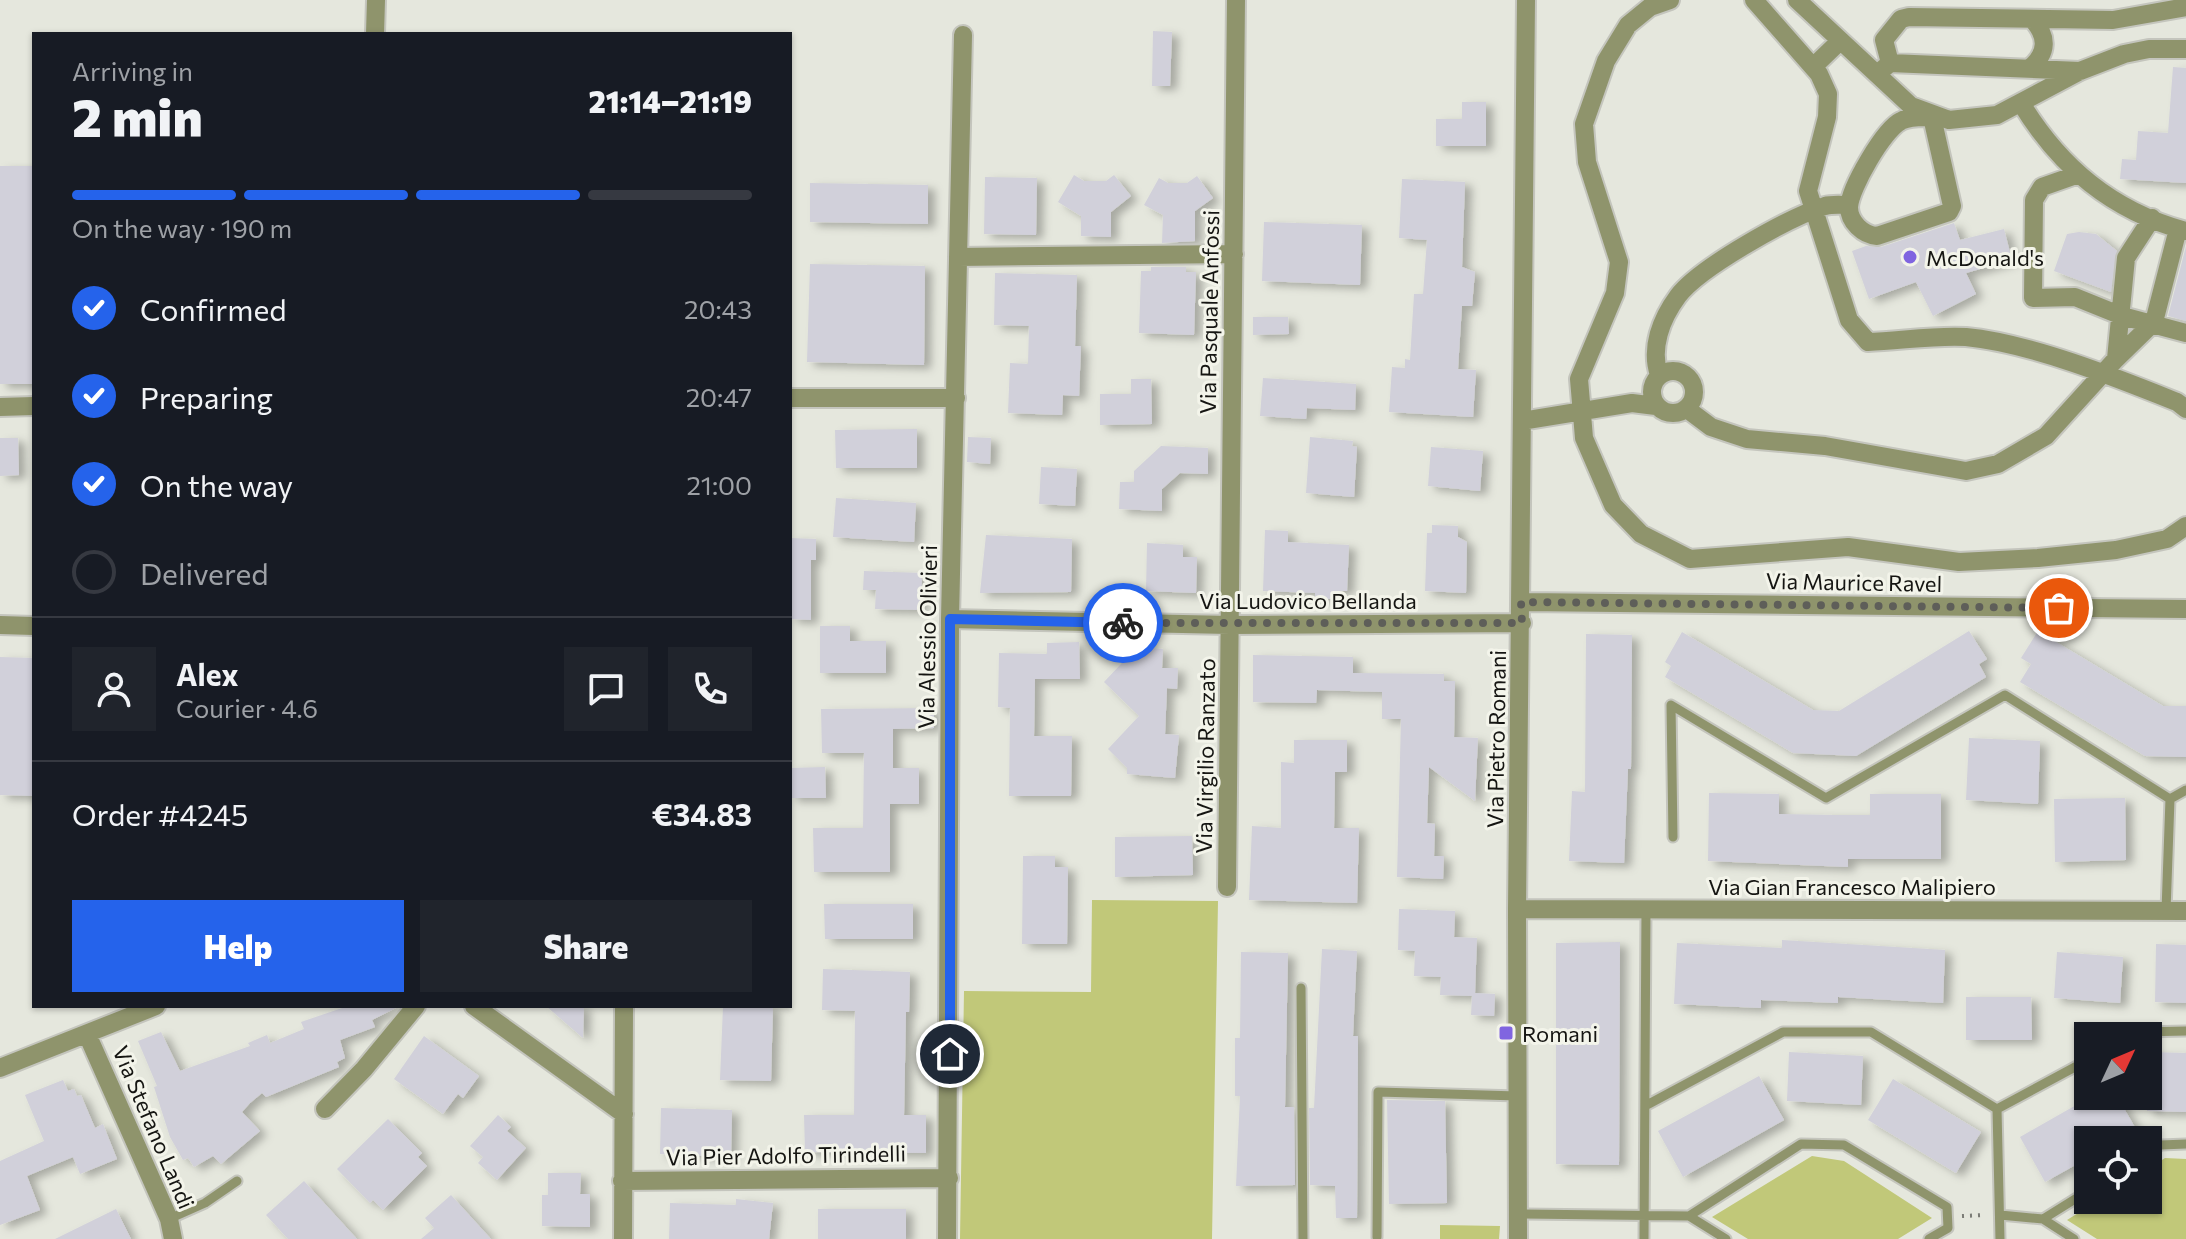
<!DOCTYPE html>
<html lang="en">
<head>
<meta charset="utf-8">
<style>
  body { margin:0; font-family:Commissioner,sans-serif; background:#20242c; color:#f1f3f6; height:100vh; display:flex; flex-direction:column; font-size:30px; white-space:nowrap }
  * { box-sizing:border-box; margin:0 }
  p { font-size:26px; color:#9ea1a6 }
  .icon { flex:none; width:44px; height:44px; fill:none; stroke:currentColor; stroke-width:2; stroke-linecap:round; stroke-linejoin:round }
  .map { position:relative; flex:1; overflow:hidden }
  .side { position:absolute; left:32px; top:32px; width:760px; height:976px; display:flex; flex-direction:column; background:#171b24; border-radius:0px; box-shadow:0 2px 6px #0004 }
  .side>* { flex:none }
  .needle { width:52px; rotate:46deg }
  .fabs { position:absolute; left:2074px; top:1022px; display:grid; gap:16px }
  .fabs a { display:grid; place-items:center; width:88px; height:88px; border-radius:0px; background:#171b24; box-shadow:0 2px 6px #0004; font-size:40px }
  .pin { position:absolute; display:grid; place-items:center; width:68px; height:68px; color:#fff; margin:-34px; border:4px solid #fff; border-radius:50%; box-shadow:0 2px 8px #0007 }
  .courier { position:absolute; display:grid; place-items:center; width:80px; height:80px; margin:-40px; border:6px solid #2563eb; border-radius:50%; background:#fff; color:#222; box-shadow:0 2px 10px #0007 }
  .summary em { font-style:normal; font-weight:800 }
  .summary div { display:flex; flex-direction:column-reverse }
  .summary { display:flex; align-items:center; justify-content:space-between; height:136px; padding:0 40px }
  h1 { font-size:52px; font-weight:800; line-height:60px }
  .bar { display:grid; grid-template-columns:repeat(4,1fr); gap:12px 8px; align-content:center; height:96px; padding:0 40px }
  .bar i { height:10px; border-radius:6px; background:#363941 }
  .bar .active { background:#2563eb }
  .bar p { grid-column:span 4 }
  .line { display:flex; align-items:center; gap:20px; padding:0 40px; border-top:2px solid #363941 }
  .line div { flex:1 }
  .round { display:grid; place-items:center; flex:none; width:84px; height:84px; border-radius:0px; background:#20242c }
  ol { padding:0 40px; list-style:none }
  li { display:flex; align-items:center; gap:24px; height:88px }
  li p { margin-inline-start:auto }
  li .icon { padding:8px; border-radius:50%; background:#2563eb; color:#fff; stroke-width:4 }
  li:last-child { color:#9ea1a6 }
  li i { width:44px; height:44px; border:4px solid #363941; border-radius:50% }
  .action { display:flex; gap:16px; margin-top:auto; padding:16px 40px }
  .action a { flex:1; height:92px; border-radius:0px; background:#2563eb; color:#fff; font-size:32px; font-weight:800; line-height:92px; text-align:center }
  .action a+a { background:#20242c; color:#f1f3f6 }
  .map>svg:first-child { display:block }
  .green { fill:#c1c879 }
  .building { fill:#d1d0da; filter:url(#shadow) }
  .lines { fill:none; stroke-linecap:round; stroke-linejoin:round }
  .lane-casing { stroke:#c4c5bd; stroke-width:13 }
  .street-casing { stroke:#c4c5bd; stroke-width:22 }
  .path { stroke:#7b7c76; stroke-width:4; stroke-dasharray:2 6; stroke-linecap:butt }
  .lane { stroke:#8f946c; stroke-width:9 }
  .street { stroke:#8f946c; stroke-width:18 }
  .done { stroke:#5e5e59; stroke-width:8; stroke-dasharray:0 14.4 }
  .route { stroke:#2563eb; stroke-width:10 }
  .poi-dot { fill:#8065e0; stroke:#f3f4ea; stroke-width:3 }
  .labels { text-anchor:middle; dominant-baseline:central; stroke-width:6; stroke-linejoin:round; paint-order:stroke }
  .poi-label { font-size:22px; fill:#151512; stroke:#f3f4ea; text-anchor:start }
  .street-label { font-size:22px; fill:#151512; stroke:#f3f4ea }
</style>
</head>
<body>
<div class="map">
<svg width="2186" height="1239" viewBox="0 0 2186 1239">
  <defs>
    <filter id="shadow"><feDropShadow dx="7" dy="4" stdDeviation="4" flood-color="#0004"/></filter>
  </defs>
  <rect width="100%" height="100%" fill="#e5e7dd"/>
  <path class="green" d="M1092 900 1218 901 1212 1239H960L964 991 1091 992Z
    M1812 1156 1844 1161 1932 1218 1898 1239H1748L1712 1217Z
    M2165 1158 2186 1159V1239H2097L2067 1220 2099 1200H2148V1169Z
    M1440 1225 1500 1226 1499 1239H1440Z"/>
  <path class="building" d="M1153 31 1172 32 1170 86H1152Z
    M2173 67 2186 68V183L2120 179 2122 159 2136 160 2138 131 2168 133Z
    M1462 102H1486V146H1436V119H1462Z
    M0 166H34V384H0Z
    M1074 175 1084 181H1106L1114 175 1131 196 1111 212V237L1081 236V216L1058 202Z
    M1197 176 1213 198 1195 211V241L1162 243 1163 215 1144 205 1159 178 1168 183H1187Z
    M985 177 1037 178 1036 235 984 234Z
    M1402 179 1465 182 1462 267 1475 272 1472 306H1462L1458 369 1476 370 1473 417 1389 412 1392 367 1405 368V359L1410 360 1414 294H1423L1427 240 1399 238Z
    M810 183 928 185V224L810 222Z
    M1264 222 1362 225 1360 285 1262 281Z
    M1954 223 1960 240 2004 229 2012 260 1966 273 1976 294 1933 316 1916 282 1869 299 1852 251 1866 246 1881 247Z
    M2079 232 2096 234 2117 251 2111 292 2054 271 2067 234Z
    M2186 246V321L2168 316Z
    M810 264 925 266 924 365 807 362Z
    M1151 267H1186V272H1196L1194 335 1139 333 1141 271H1151Z
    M995 273 1077 275 1075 346H1081L1079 396 1063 395 1062 415 1008 413 1010 363 1028 364 1029 326 994 325Z
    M1253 317H1288L1289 334 1253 335Z
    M1263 378 1356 384 1355 410 1307 408 1306 419 1260 416Z
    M1131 379H1151L1152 424 1100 425V394H1131Z
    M917 429V468H836L835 430Z
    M968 437 991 438 990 464 967 462Z
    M1310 437 1353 441 1352 446 1357 447 1354 497 1306 493Z
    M0 438H18L19 475 0 476Z
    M1161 446 1208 448V474L1180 473 1162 489V511L1119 509 1120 482H1134V471Z
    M1431 447 1483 451 1480 491 1428 486Z
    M1041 467 1077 469 1075 506 1039 504Z
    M836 498 916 503 914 542 833 537Z
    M1432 525 1458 526V537L1467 542 1466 593 1425 591 1427 533H1432Z
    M1265 530 1288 531V542L1349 545 1347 591H1334L1333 599H1315V593L1263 591Z
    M986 535 1072 539 1071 592 980 593Z
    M790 538 816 539V560H811V620L790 619Z
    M1147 543 1183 545V557H1197L1196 593 1146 591Z
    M864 571 922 573 921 610 875 609 876 590H863Z
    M820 626H850V641H886V673H820Z
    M1969 631 1987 659 1979 664 1986 677 1856 756 1793 753 1665 677 1671 666 1665 662 1682 632 1813 710 1839 711Z
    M2038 631 2163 706H2186V757L2145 756 2020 682 2031 664 2021 658Z
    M1586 634 1632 635 1631 769H1628L1624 863 1569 861 1572 791 1585 792Z
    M1079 642 1080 679H1035L1034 736H1072L1071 796H1009L1010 708 998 707 999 653 1047 654V643Z
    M1137 647 1163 649 1162 668H1178L1177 689 1167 688 1165 734 1179 735 1175 778 1127 774V768L1108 749 1139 716 1104 682Z
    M1253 655 1353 657V673L1444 674V681H1455L1454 737 1478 738 1475 801 1429 767 1427 823 1435 824 1434 856H1444L1443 879 1397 877 1401 719H1382V692L1317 690 1316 703 1253 702Z
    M0 657 34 658V796L0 795Z
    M934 708V728L893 729V768H919V804H890V872H814L813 828H863L864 753H822L821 709Z
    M1969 738 2040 741 2038 804 1966 800Z
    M1294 740H1347V772H1335L1334 828H1359L1357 903 1249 900 1252 826 1281 828V762L1294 763Z
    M825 767 826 798H790V768Z
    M1709 793 1779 794V814L1833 815H1870V794H1941V859H1848V867L1708 861Z
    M2125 798 2126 860 2055 862 2054 799Z
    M1192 836 1193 875 1115 877V837Z
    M1023 856H1055V867H1068L1067 944H1022Z
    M824 904H913V939H825Z
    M1399 909 1455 911 1454 937 1477 938 1475 993 1495 994 1494 1016 1471 1015 1472 996 1440 995 1441 977 1414 976 1415 951 1398 950Z
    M1782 940 1945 950 1943 1003 1838 997V1003L1761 1000V1008L1674 1004 1677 943 1782 948Z
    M1620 942 1619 1165 1556 1164V943Z
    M2156 944 2186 945V1003L2155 1002Z
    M1322 949 1357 951 1353 1036H1358L1357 1218H1336L1335 1186 1310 1185 1309 1108H1314Z
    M1241 952 1288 953 1285 1107H1294L1295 1185 1236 1186 1240 1096H1235V1038H1240Z
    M2057 952 2123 957 2120 1003 2054 998Z
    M823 969 910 972 909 1012H906L904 1115H926V1153L805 1152 804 1115H854L855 1011 822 1010Z
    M1966 997H2031L2032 1040H1966Z
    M348 1006H400L372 1020 375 1027 340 1040 345 1058 337 1062 339 1067 266 1097 262 1093 250 1103 242 1112 260 1131 221 1164 213 1156 194 1167 188 1158 183 1160 170 1137 154 1087 157 1086 138 1041 161 1032 180 1071 250 1046 248 1043 267 1035 270 1043 304 1029 301 1022Z
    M546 1006H584L583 1038Z
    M723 1006H773L771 1081 720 1080Z
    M424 1036 479 1076 463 1098 458 1094 443 1114 394 1079Z
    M1789 1052 1863 1056 1861 1105 1787 1101Z
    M2149 1052 2186 1053V1112L2147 1111Z
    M1759 1076 1784 1120 1683 1177 1658 1131Z
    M1893 1079 1981 1132 1956 1173 1868 1120Z
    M63 1080 68 1091 74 1089 77 1096 81 1095 95 1128 103 1124 117 1159 80 1174 73 1157 27 1176 40 1210 0 1225V1161L44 1141 25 1095Z
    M2092 1096H2117L2137 1131 2120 1140H2088V1158L2045 1182 2020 1137Z
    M1387 1100 1445 1101 1447 1203 1389 1204Z
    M661 1108 732 1110 731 1157 660 1154Z
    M498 1115 511 1127 507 1131 526 1148 497 1180 478 1163 483 1157 470 1146Z
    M388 1119 422 1153 418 1157 427 1166 383 1210 373 1200 370 1203 337 1169Z
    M548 1173H581L580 1194H590V1227L542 1226V1195H548Z
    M304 1181 357 1239H288L266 1215Z
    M451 1195 491 1239H421L434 1228 425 1218Z
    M736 1199 773 1203 769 1239H669L670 1203 736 1205Z
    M116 1209 131 1239H55Z
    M818 1209H906V1239H818Z"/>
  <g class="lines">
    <g class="lane-casing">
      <path id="lane" d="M1673 837 1671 705 1826 798 2005 695 2170 799 2186 790
        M2166 911 2170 799
        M1301 988 1303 1239
        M2133 1036 2141 1032 2186 1031
        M1645 1106 1783 1032H1871L1997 1109 2000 1239
        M1997 1109 2088 1060
        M2148 1153 2161 1145 2186 1144
        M1518 1214 1689 1216 1726 1239
        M2000 1215 2043 1219 2074 1239
        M1689 1216 1801 1144 1844 1145 1947 1207 1948 1228 1929 1239
        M169 1219 205 1203 237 1181
        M2043 1219 2088 1191
        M1377 1237 1378 1092 1518 1096
        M1644 1239 1646 910"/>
    </g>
    <g class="street-casing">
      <path id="street" d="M1670 0 1650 7 1628 25 1606 61 1584 124 1587 162 1619 262 1615 293 1579 379 1584 438 1613 505 1641 534 1690 559 1848 547 1959 562 2038 558 2116 550 2167 539 2186 526
        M1754 0 1819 74 1828 94 1827 117 1808 191 1849 320 1868 342C1900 341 1934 335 1966 337 2030 343 2117 378 2177 402L2186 409
        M1797 0 1911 106 1949 120 1997 115 2080 71 2124 54 2149 49H2186
        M375 34 376 0
        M1890 63 1884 40 1901 19 1909 17 2113 20 2186 7
        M1813 67 1840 41
        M2030 68C2048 53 2048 36 2032 19
        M1882 70 1890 63 2080 71
        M2021 103C2060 167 2112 211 2186 231
        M1932 117 1952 206 1949 212 1877 236C1863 235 1849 222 1849 207 1850 188 1884 129 1901 121 1910 116 1922 117 1932 117Z
        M2076 175 2042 187 2034 200 2033 298 2075 297 2122 316 2186 333
        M958 257 1234 254
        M2116 359 2154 322 2178 229
        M1652 392a21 21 0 1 1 42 0a21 21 0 1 1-42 0Z
        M1659 375C1650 348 1661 319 1678 296 1700 267 1790 217 1825 206 1832 204 1841 205 1849 205
        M790 398H956
        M0 407 34 406
        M1687 409 1711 427 1747 439 1825 446 1966 471 1998 464 2046 436 2116 359 2126 258 2152 218
        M1522 421 1632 403 1656 406
        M1521 602 2186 609
        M950 619 1230 625 1522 623
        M0 625 34 626
        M1227 887 1236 0
        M1517 909 2186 911
        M474 1006 624 1114
        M87 1034 169 1219 173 1239
        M0 1068 156 1006
        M325 1109 364 1069 416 1006
        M622 1181 949 1178
        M623 1239 624 1006
        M947 1239 950 619 963 35
        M1518 1239 1517 909 1526 0"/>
    </g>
    <path class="path" d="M1962 1216 1985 1215"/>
    <use href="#lane" class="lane"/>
    <use href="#street" class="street"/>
  </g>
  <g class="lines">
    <path class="done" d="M1123 623H1522L1521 602 2059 608"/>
    <path class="route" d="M950 1054V619L1123 623"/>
  </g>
  <g class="poi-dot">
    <circle cx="1910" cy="257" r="8"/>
    <rect x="1498" y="1025" width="16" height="16" rx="4"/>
  </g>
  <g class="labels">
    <g class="poi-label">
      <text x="1926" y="257">McDonald's</text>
      <text x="1522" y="1033">Romani</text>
    </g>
    <g class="street-label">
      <text transform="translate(1209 312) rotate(-89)">Via Pasquale Anfossi</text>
      <text transform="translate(1854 582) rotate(1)">Via Maurice Ravel</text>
      <text x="1308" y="600">Via Ludovico Bellanda</text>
      <text transform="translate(927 637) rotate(-89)">Via Alessio Olivieri</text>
      <text transform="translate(1496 739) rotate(-89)">Via Pietro Romani</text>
      <text transform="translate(1205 756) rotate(-89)">Via Virgilio Ranzato</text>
      <text x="1852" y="886">Via Gian Francesco Malipiero</text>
      <text transform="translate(154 1127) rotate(67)">Via Stefano Landi</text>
      <text transform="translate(786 1155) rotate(-1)">Via Pier Adolfo Tirindelli</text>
    </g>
  </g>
</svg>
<div class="fabs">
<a><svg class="needle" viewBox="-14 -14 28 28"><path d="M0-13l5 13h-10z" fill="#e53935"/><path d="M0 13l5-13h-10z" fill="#9ea1a6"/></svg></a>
<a><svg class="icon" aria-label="locate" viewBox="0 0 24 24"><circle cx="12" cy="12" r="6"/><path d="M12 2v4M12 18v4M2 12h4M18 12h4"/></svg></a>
</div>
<div class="pin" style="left:2059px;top:608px;background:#ea580c"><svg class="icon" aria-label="bag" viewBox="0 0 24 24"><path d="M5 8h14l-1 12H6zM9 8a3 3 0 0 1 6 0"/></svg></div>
<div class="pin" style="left:950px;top:1054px;background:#1f2937"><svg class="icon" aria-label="home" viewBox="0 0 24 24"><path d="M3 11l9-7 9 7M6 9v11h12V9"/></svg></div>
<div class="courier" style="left:1123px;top:623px"><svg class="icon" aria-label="bike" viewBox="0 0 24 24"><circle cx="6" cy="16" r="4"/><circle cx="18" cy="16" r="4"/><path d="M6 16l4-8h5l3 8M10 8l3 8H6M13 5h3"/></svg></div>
<section class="side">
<div class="summary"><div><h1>2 min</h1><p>Arriving in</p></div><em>21:14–21:19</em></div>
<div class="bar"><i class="active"></i><i class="active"></i><i class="active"></i><i></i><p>On the way · 190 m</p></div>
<ol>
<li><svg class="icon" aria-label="check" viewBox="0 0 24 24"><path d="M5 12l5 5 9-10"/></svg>Confirmed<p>20:43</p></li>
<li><svg class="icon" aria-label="check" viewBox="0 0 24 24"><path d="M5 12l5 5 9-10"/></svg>Preparing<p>20:47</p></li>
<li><svg class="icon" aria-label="check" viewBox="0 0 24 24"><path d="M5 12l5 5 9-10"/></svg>On the way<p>21:00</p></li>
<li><i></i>Delivered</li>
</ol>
<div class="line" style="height:144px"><a class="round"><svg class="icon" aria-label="person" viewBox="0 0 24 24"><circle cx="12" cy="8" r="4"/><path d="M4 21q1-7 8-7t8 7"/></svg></a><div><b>Alex</b><p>Courier · 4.6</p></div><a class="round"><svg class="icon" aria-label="chat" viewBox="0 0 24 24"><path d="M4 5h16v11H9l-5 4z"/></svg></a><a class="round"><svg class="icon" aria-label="phone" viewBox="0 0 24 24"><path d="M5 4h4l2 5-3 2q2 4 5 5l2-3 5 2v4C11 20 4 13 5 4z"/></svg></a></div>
<div class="line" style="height:104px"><div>Order #4245</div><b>€34.83</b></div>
<div class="action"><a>Help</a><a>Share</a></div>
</section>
</div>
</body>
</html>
